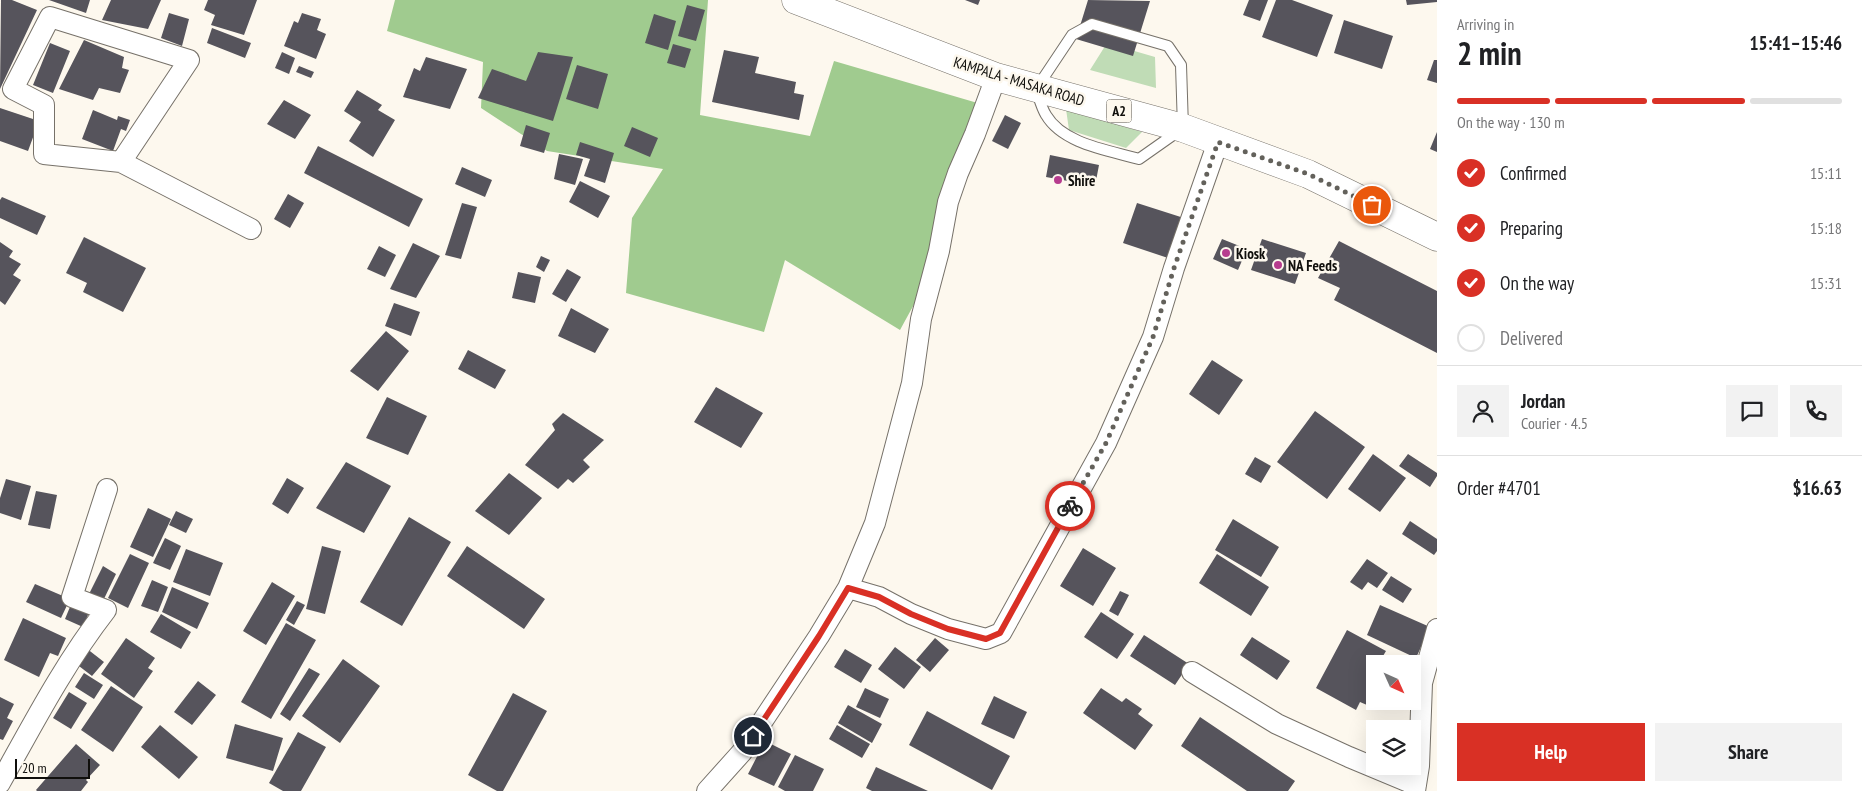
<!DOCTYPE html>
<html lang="en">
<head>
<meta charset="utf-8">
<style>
  body { margin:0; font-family:"PT Sans Narrow",sans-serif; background:#f2f2f2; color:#202124; height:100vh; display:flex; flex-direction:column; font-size:19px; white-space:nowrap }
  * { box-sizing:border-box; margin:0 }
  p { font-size:16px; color:#757577 }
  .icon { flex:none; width:28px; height:28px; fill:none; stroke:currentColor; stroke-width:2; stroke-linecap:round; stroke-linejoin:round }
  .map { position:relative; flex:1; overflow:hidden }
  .drawer { display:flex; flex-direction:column; background:#fff; width:425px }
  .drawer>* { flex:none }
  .needle { width:32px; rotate:135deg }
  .buttons { position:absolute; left:1366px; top:655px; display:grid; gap:10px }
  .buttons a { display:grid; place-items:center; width:55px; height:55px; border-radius:0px; background:#fff; box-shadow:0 5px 20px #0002; font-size:25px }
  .scale { position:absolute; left:15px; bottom:12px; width:75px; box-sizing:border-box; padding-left:5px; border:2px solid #100f0c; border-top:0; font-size:14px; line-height:18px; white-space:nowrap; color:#100f0c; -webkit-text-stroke:4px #fdf8ee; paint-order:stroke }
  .pin { position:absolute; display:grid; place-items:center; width:42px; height:42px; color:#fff; margin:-21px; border:2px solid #fff; border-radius:50%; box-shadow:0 1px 5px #0007 }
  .courier { position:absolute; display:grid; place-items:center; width:50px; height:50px; margin:-25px; border:4px solid #d93025; border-radius:50%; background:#fff; color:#222; box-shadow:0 1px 6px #0007 }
  .head em { font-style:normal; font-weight:800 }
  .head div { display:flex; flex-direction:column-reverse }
  .head { display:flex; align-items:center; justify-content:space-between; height:85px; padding:0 20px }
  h1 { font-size:32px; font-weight:800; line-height:38px }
  .bar { display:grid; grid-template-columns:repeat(4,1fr); gap:8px 5px; align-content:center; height:60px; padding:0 20px }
  .bar i { height:6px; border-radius:4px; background:#e0e0e0 }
  .bar .current { background:#d93025 }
  .bar p { grid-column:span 4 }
  .line { display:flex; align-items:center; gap:12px; padding:0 20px; border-top:1px solid #e0e0e0 }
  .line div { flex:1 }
  .round { display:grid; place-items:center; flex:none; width:52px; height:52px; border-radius:0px; background:#f2f2f2 }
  ol { padding:0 20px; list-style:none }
  li { display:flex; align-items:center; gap:15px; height:55px }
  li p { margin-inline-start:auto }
  li .icon { padding:5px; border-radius:50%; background:#d93025; color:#fff; stroke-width:4 }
  li:last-child { color:#757577 }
  li i { width:28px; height:28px; border:2px solid #e0e0e0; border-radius:50% }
  .button { display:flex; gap:10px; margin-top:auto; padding:10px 20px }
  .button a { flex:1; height:58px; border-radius:0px; background:#d93025; color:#fff; font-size:20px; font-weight:800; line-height:58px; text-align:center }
  .button a+a { background:#f2f2f2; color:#202124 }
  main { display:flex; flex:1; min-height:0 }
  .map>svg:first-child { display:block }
  .green { fill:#c0dcb6 }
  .forest { fill:#a0cb8f }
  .building { fill:#56545c }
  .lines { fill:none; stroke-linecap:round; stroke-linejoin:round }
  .service-casing { stroke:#767169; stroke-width:12 }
  .minor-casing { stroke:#767169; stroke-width:22 }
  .primary-casing { stroke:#767169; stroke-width:29 }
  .service { stroke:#fff; stroke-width:10 }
  .minor { stroke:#fff; stroke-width:20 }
  .primary { stroke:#fff; stroke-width:28 }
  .done { stroke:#63615b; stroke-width:5; stroke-dasharray:0 9 }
  .route { stroke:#d93025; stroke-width:6 }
  .poi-dot { fill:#b63c8e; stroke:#fdf8ee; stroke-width:2 }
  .labels { text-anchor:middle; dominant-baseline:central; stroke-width:5; stroke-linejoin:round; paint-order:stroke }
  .shield { fill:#fdf8ee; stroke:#575550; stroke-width:1 }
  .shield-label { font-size:14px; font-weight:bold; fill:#100f0c }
  .street-label { font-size:15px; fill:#100f0c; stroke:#fdf8ee }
  .poi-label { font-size:15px; font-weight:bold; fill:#100f0c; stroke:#fdf8ee; text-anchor:start }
</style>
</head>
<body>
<main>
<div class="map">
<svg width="1437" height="791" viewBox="0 0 1437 791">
  <rect width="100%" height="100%" fill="#fdf8ee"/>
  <path class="green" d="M1107 43 1155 57 1156 88 1090 70Z
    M1066 109 1142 132 1126 148 1069 130Z"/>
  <path class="forest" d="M395 0H708L700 115 810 136 834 61 981 104 941 255 900 330 785 260 764 332 626 293 632 218 663 169 547 151 481 108 483 62 387 31Z"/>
  <path class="building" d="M1 0H12L37 10 0 89Z
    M49 0H90L86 13Z
    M111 0H161L148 29 102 20Z
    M208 0H257L244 35 211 25 215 15 204 10Z
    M965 0H980L978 5Z
    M1088 0 1150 1 1133 56 1076 39Z
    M1249 0H1268L1260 21 1243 15Z
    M1276 0H1292L1333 15 1317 57 1262 37Z
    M1406 0H1437V2L1407 5Z
    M687 5 705 10 696 41 678 36Z
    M169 13 189 19 182 46 161 38Z
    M302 13 321 19 317 30 326 34 316 59 284 46 294 21 298 23Z
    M654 14 676 21 668 50 645 43Z
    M1344 20 1393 36 1382 69 1334 53Z
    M212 28 251 43 245 58 207 43Z
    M84 40 124 57 122 68 129 70 120 93 99 88 93 100 59 89Z
    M50 43 70 51 53 93 33 85Z
    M673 44 691 49 685 68 667 63Z
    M724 50 759 57 755 73 796 82 794 93 804 95 799 120 712 102Z
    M282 52 295 58 289 74 275 68Z
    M538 52 573 57 553 121 478 98 492 69 526 81Z
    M426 57 467 69 450 109 403 97 414 68 420 71Z
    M1434 60H1437V83L1427 80Z
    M577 65 608 74 598 109 566 99Z
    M299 66 314 72 311 78 296 72Z
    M357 90 382 105 378 110 395 120 373 157 349 141 361 122 344 111Z
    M284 100 311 115 295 139 267 124Z
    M0 108 39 121 28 151 0 141Z
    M93 110 117 120 118 116 130 120 126 131 121 129 113 151 82 139Z
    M1005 115 1021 123 1008 149 992 141Z
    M526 125 550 133 544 153 520 146Z
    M632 127 658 138 650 157 624 146Z
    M1437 132V152L1430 149Z
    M580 142 614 153 605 183 584 176 590 159 576 155Z
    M318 146 423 199 409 227 304 173Z
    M559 154 583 159 575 185 554 179Z
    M1050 155 1099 165 1095 186 1046 177Z
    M462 167 492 180 485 197 455 184Z
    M580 181 610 196 598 218 569 202Z
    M288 194 304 203 290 228 274 219Z
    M2 197 46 216 37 235 0 218V200Z
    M462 203 477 207 461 259 445 255Z
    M1137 203 1187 219 1174 260 1123 243Z
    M84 237 146 268 123 312 83 292 87 283 66 273Z
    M1222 239 1247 249 1238 270 1213 259Z
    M1262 239 1306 253 1295 284 1251 270Z
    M1339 241 1437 291V353L1334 300 1340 288 1318 278Z
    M0 242 13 251 9 257 21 264 13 275 21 280 5 305 0 301Z
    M413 243 440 256 416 298 390 289Z
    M379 246 396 255 385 277 367 269Z
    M541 256 550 260 544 272 536 267Z
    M567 269 581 277 566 302 552 294Z
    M518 272 541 277 535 303 512 298Z
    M394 303 420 312 411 336 385 326Z
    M571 308 609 329 595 353 558 336Z
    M386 331 409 351 378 391 350 371Z
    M468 350 506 370 495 389 458 369Z
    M1212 360 1243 380 1219 415 1189 394Z
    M716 387 763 413 741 448 694 422Z
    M387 397 427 416 408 455 366 438Z
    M1315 411 1365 447 1327 499 1277 462Z
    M563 413 604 440 583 460 590 467 573 483 568 479 558 489 525 465 555 430 552 424Z
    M1373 454 1406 478 1380 512 1348 489Z
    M1408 454 1437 473V476L1430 487 1399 466Z
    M1255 457 1271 466 1261 483 1245 474Z
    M346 462 391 486 364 533 316 508Z
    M509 473 542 498 509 535 475 511Z
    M287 478 304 488 288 514 272 504Z
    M6 479 31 486 21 520 0 513V498Z
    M36 491 57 495 50 529 28 525Z
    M148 508 171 519 153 557 130 547Z
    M176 511 193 519 186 533 169 525Z
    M409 517 451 542 402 626 360 602Z
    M1233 519 1279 547 1261 577 1215 550Z
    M1410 521 1437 539V551L1434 555 1402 534Z
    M165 538 181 546 170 570 153 563Z
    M322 546 341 551 325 614 306 609Z
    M467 546 545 599 524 629 447 576Z
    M1083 548 1116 568 1093 606 1060 586Z
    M186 549 223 563 210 596 173 582Z
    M130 554 149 563 128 608 108 598Z
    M1217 554 1269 587 1251 616 1199 583Z
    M1367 559 1388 573 1377 588 1368 582 1362 590 1350 582Z
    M103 566 116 574 102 603 88 596Z
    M1391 576 1412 589 1403 603 1382 590Z
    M152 580 168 587 158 612 141 606Z
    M272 582 295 596 266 645 243 631Z
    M35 584 70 599 61 618 26 602Z
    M172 587 209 603 197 629 162 612Z
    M1120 591 1129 595 1118 616 1109 611Z
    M297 601 305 605 294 625 286 620Z
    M72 602 90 610 83 627 65 619Z
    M1380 605 1430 627 1416 658 1367 635Z
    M1101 612 1134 634 1117 659 1084 637Z
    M161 614 191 632 181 649 150 632Z
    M23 618 66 638 58 656 50 653 39 677 4 660Z
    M286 623 316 640 271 719 241 702Z
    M1347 630 1386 651 1380 661 1385 664H1375V680L1372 679 1369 683 1375 686V691L1367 705 1360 702 1356 710 1316 688Z
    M1144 635 1189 664 1175 685 1130 656Z
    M1252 637 1290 661 1277 680 1240 655Z
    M126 638 155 658 148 668 153 671 134 698 101 674Z
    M935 638 949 650 930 672 916 660Z
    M895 647 921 667 904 689 878 669Z
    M86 648 104 662 92 676 75 663Z
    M845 649 872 665 861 683 834 667Z
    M343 659 380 686 340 743 302 716Z
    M309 668 320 674 290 721 280 714Z
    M84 673 103 685 94 699 75 687Z
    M198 681 216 695 192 725 174 712Z
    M111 686 143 707 113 752 81 730Z
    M865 688 889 699 880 718 856 707Z
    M1101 688 1122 702 1126 698 1142 709 1138 714 1153 725 1135 750 1083 713Z
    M69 692 87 703 71 729 53 718Z
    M513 693 547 711 503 791H497L468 775Z
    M994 696 1027 712 1014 739 981 724Z
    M0 697 14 704 7 718 13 721 3 740 0 739Z
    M848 705 882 724 872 743 838 723Z
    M927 711 1010 756 992 790 909 745Z
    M1200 717 1295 781 1288 791H1247L1181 746Z
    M235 724 283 738 273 771 226 758Z
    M160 725 198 757 179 779 141 747Z
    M837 725 870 744 862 758 829 739Z
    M298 732 326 747 301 791H283L269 783Z
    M765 741 791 754 774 786 748 774Z
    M76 744 100 765 86 780 88 782 81 791H37L36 790Z
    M795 755 824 769 813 791H785L778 787Z
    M876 767 928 791H872L866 788Z"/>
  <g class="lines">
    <g class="service-casing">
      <path id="service" d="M1092 24 1168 46 1181 65 1183 128 1139 159C1108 150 1063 144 1046 115 1041 107 1039 97 1036 89L1072 35Z"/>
    </g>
    <g class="minor-casing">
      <path id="minor" d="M121 162 189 60 50 17 13 89 44 105V154L121 162 251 229
        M848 588 879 597 911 614 948 629 986 639 1001 633 1106 443 1153 337 1174 268 1218 142
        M1192 672 1277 724 1349 757 1416 785
        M0 783C33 724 64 664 106 610L72 597 107 489
        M707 791 742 752 819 636 848 588 875 523 912 383 921 319 939 251 948 202 958 173 975 134 996 77
        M1415 791 1419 766 1422 683 1437 629"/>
    </g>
    <g class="primary-casing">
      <path id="primary" d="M796 0 996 77 1183 128 1308 174 1437 237"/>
    </g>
    <use href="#service" class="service"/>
    <use href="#minor" class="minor"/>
    <use href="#primary" class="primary"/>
  </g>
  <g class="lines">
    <path class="done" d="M1070 506 1106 443 1153 337 1174 268 1218 142 1308 174 1372 205"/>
    <path class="route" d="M753 736 819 636 848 588 879 597 911 614 948 629 986 639 1000 633 1070 506"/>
  </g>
  <g class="poi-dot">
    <circle cx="1058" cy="180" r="5"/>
    <circle cx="1226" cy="253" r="5"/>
    <circle cx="1278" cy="265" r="5"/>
  </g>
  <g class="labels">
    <rect class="shield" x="1106.5" y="99.5" width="25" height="23" rx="4"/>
    <g class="shield-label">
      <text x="1119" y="111">A2</text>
    </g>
    <g class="street-label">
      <text transform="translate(1019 81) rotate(17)">KAMPALA - MASAKA ROAD</text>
    </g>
    <g class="poi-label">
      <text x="1068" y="180">Shire</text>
      <text x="1236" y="253">Kiosk</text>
      <text x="1288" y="265">NA Feeds</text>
    </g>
  </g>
</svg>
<div class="buttons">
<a><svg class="needle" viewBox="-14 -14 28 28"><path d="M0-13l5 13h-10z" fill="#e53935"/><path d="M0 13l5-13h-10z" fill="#757577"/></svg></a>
<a><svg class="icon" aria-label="layers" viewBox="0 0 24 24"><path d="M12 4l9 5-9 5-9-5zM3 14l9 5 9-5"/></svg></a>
</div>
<div class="scale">20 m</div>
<div class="pin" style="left:1372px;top:205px;background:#ea580c"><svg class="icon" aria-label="bag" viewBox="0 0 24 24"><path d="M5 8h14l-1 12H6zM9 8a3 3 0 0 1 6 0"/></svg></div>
<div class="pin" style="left:753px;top:736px;background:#1f2937"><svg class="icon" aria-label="home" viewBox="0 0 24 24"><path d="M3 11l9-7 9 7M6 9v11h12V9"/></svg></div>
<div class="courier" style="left:1070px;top:506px"><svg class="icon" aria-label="bike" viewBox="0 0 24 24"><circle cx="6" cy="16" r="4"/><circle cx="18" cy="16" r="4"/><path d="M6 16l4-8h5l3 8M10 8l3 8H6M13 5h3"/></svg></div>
</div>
<section class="drawer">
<div class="head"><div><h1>2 min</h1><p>Arriving in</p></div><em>15:41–15:46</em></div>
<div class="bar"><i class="current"></i><i class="current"></i><i class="current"></i><i></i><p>On the way · 130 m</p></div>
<ol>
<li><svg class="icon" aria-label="check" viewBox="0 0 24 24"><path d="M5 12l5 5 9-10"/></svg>Confirmed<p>15:11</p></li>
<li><svg class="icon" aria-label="check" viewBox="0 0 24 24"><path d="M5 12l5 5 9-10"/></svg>Preparing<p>15:18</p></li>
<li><svg class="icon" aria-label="check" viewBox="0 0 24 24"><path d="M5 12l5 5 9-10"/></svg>On the way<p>15:31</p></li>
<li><i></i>Delivered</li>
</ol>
<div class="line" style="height:90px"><a class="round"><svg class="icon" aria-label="person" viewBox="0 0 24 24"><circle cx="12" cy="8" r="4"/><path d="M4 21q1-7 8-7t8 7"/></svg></a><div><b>Jordan</b><p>Courier · 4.5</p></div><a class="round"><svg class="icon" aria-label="chat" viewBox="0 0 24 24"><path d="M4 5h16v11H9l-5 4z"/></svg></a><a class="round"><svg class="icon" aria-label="phone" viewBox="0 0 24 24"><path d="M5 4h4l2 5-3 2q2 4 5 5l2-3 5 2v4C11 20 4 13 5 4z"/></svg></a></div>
<div class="line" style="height:65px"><div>Order #4701</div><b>$16.63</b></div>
<div class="button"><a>Help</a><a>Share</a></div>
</section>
</main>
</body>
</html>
